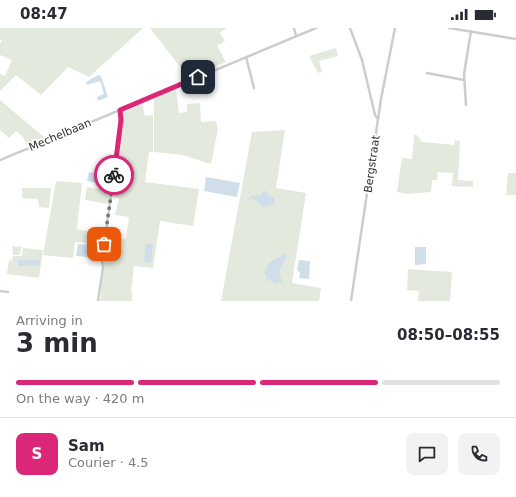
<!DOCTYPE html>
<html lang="en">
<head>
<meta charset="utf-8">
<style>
  body { margin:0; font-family:"DejaVu Sans",sans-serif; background:#f2f2f3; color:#2b2b33; height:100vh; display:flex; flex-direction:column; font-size:15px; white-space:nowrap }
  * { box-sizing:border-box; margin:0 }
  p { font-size:13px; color:#7c7c81 }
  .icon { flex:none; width:22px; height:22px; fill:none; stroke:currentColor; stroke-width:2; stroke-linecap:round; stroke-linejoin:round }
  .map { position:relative; height:273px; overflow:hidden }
  .details { display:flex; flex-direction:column; background:#fff; flex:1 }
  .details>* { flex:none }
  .pin { position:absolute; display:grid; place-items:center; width:34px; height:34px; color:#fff; margin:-17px; border-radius:8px; box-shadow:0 2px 6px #0006 }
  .courier { position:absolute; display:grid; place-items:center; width:40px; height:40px; margin:-20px; border:3px solid #db2777; border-radius:50%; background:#fff; color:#222; box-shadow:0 1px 5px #0007 }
  .head em { font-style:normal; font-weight:600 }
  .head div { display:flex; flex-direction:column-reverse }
  .head { display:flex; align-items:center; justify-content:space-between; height:68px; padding:0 16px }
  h1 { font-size:26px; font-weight:600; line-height:30px }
  .bar { display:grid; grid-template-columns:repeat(4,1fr); gap:6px 4px; align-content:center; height:48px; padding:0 16px }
  .bar i { height:5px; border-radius:3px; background:#e1e1e2 }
  .bar .on { background:#db2777 }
  .bar p { grid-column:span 4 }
  .line { display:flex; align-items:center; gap:10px; padding:0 16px; border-top:1px solid #e1e1e2 }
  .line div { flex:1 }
  .round { display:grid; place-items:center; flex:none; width:42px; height:42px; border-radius:8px; background:#f2f2f3 }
  .status { display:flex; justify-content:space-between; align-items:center; height:28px; padding:0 20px; background:#fff; direction:ltr }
  .status svg { height:11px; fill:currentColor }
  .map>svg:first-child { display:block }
  .green { fill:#e3e9dd }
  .water { fill:#cfdee9 }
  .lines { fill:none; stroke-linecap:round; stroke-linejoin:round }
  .minor { stroke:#cdcdcd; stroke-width:2.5 }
  .done { stroke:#787878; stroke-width:4; stroke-dasharray:0 7.2 }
  .route { stroke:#db2777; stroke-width:5 }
  .labels { text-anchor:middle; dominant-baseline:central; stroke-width:4; stroke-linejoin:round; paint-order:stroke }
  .street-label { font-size:11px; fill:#303030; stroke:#fff }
</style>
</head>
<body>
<div class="status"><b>08:47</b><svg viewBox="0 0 49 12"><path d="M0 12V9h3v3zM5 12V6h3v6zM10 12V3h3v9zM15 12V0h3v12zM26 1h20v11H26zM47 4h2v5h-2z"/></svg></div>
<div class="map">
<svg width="516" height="273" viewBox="0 0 516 273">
  <rect width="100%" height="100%" fill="#fff"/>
  <path class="green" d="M0 0H143L89 49 68 39 41 67 16 47 0 63V46L5 48 12 32 0 27V16L2 12 0 11Z
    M150 0H227L220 5 225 13 217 18 226 34 187 50 181 40Z
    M336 20 338 28 319 33 322 44 318 45 309 28Z
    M176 60 179 85 187 84V76L200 75 201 94 216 93 218 101 211 136 183 127 154 124V70Z
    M0 72 45 110 27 118 23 109 16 103 9 110 0 102Z
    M142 75 145 88 153 87V124H149L145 154 199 161 193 198 160 193 153 240 134 238 131 263H132V273H100L105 220 114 221 116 210 126 211 129 189 115 187 119 170 113 169 123 91 122 83Z
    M285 102 276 160 306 165 292 255 321 260 319 273H221L252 104Z
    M414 107H417L422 114 454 117 455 112 460 113 458 152 473 153V159L452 158 453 145 438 144 437 152H432L431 164 408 166 397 164 402 130 412 131Z
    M508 145H516V167H506Z
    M56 153 82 155 77 201 104 206 103 216 75 214 73 230 43 227Z
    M87 159 110 163 109 176 85 172Z
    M22 160H51L49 180 39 179 38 171 22 170Z
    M12 218 22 219 19 227H13Z
    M23 220 43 222 39 250 7 246 9 232 12 233 13 228H22Z
    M408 241 452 244 450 273H418L419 263 407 262Z"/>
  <path class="water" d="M98 47 101 48 108 69 98 73 97 69 104 66 100 53 87 57 86 54Z
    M89 144 107 147 106 157 87 153Z
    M206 149 240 155 237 169 204 163Z
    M265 162 269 167 275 170V176L263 179 252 170 242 176 252 168 261 167Z
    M146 215 153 216 151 235 144 234Z
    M78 216 100 218 98 230 76 228Z
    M415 219H426V236L415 237Z
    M286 225 287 229C279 240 277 246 285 259L281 254 276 256 269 251 264 255 267 249 263 243H265L269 235Z
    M18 232H40V237L18 238Z
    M299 232 310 233 309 251 299 250 300 245 297 242Z"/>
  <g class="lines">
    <path class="minor" d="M294 0 296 8
      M350 0 362 32 375 87 378 91
      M449 0 516 11
      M246 29 254 60
      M427 45 464 52
      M466 77 464 46 471 3
      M0 132 316 0
      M0 263 8 264
      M98 273 103 239 102 232 120 103V82
      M351 273 381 71 395 0"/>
  </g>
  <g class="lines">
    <path class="done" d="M104 216 114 147"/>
    <path class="route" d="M114 147 121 92 120 82 198 49"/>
  </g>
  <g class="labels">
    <g class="street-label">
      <text transform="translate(60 107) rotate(-23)">Mechelbaan</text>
      <text transform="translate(372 136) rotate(-82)">Bergstraat</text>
    </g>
  </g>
</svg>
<div class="pin" style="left:104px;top:216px;background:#ea580c"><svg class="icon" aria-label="bag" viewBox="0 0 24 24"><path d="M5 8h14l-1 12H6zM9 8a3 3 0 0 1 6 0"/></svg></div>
<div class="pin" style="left:198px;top:49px;background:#1f2937"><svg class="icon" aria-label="home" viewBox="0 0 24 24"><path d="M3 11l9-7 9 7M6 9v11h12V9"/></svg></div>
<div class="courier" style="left:114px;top:147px"><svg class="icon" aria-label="bike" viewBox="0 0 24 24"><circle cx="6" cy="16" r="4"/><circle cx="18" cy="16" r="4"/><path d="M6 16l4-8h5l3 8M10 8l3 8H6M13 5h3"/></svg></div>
</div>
<section class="details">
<div class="head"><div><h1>3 min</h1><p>Arriving in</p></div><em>08:50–08:55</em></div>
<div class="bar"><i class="on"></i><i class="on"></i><i class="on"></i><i></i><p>On the way · 420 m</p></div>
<div class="line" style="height:72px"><b class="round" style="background:#db2777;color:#fff">S</b><div><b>Sam</b><p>Courier · 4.5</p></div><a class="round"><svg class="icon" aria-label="chat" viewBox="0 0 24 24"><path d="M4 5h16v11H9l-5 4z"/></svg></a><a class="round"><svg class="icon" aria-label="phone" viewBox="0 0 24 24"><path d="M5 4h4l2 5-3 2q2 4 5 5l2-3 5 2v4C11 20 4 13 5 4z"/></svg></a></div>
</section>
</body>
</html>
